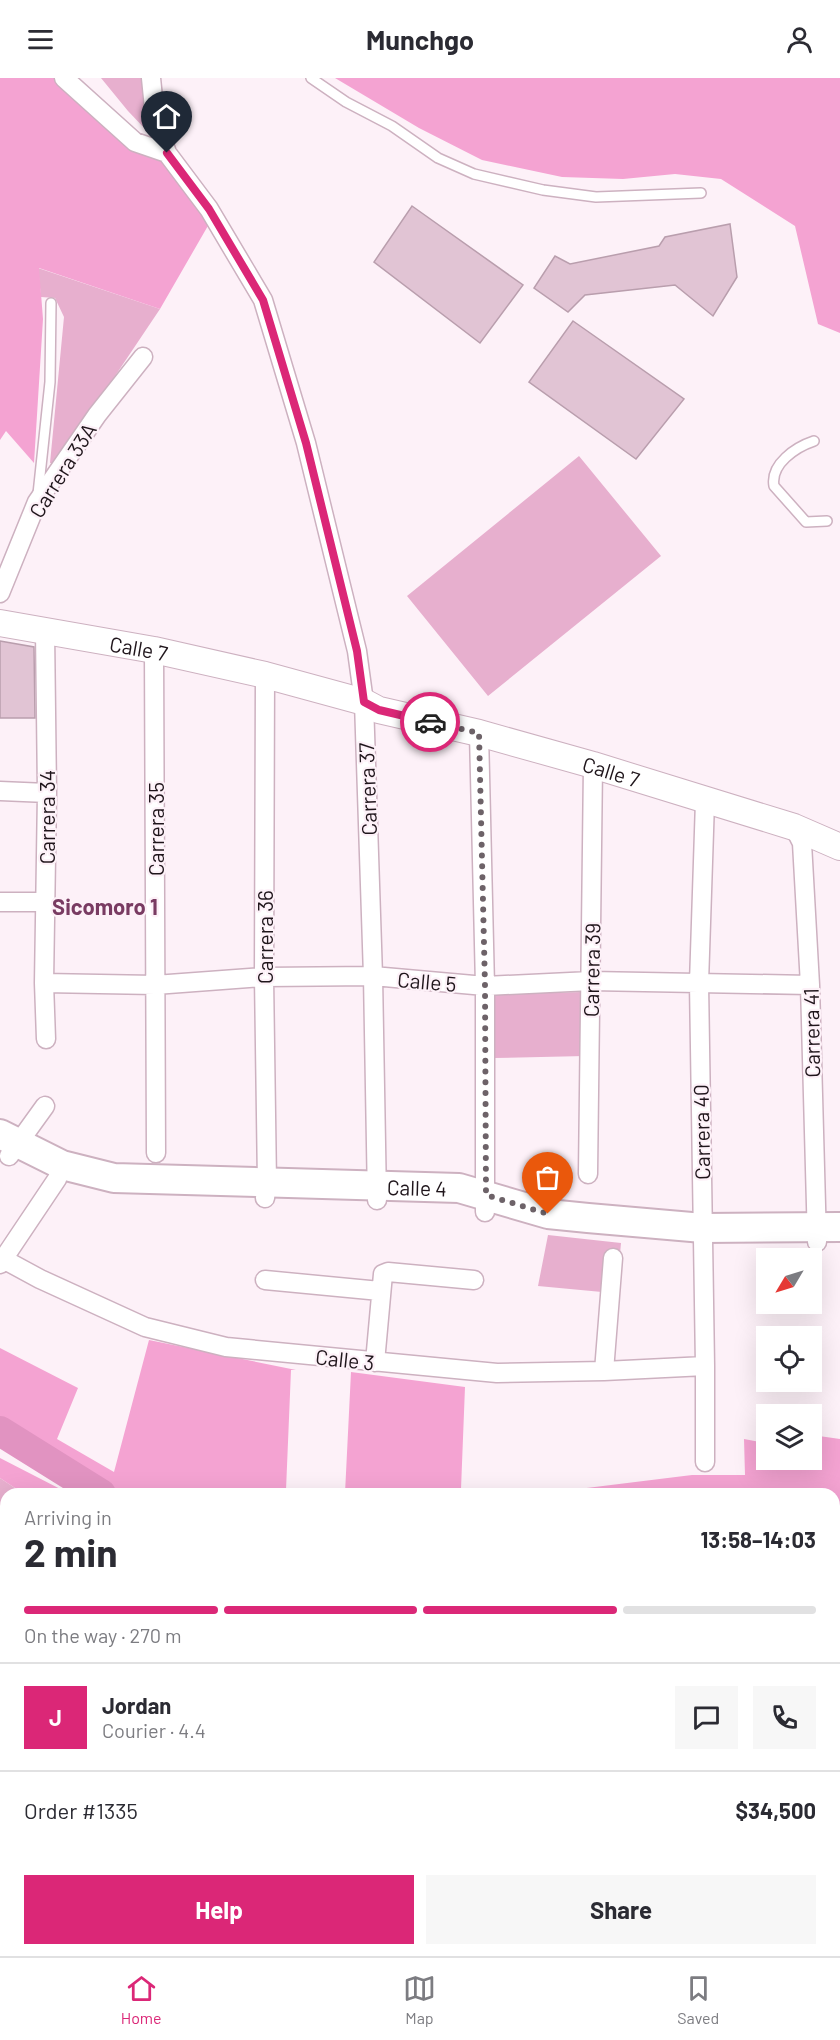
<!DOCTYPE html>
<html lang="en">
<head>
<meta charset="utf-8">
<style>
  body { margin:0; font-family:Barlow,sans-serif; background:#f7f7f7; color:#2b2b33; height:100vh; display:flex; flex-direction:column; font-size:22px; white-space:nowrap }
  * { box-sizing:border-box; margin:0 }
  p { font-size:20px; color:#7c7c81 }
  .icon { flex:none; width:33px; height:33px; fill:none; stroke:currentColor; stroke-width:2; stroke-linecap:round; stroke-linejoin:round }
  .map { position:relative; flex:1; overflow:hidden }
  .details { position:absolute; left:0px; top:1410px; width:840px; height:468px; display:flex; flex-direction:column; background:#fff; border-radius:18px 18px 0 0; box-shadow:0 6px 24px #0002 }
  .details>* { flex:none }
  .needle { width:39px; rotate:232deg }
  .fabs { position:absolute; left:756px; top:1170px; display:grid; gap:12px }
  .fabs a { display:grid; place-items:center; width:66px; height:66px; border-radius:0px; background:#fff; box-shadow:0 6px 24px #0002; font-size:30px }
  .pin { position:absolute; display:grid; place-items:center; width:51px; height:51px; color:#fff; margin:-62px -26px; border-radius:50% 50% 50% 0; rotate:-45deg; box-shadow:0 0 6px #0007 }
  .pin .icon { rotate:45deg }
  .courier { position:absolute; display:grid; place-items:center; width:60px; height:60px; margin:-30px; border:4px solid #db2777; border-radius:50%; background:#fff; color:#222; box-shadow:0 2px 8px #0007 }
  .head em { font-style:normal; font-weight:700 }
  .head div { display:flex; flex-direction:column-reverse }
  .head { display:flex; align-items:center; justify-content:space-between; height:102px; padding:0 24px }
  h1 { font-size:39px; font-weight:700; line-height:45px }
  .bar { display:grid; grid-template-columns:repeat(4,1fr); gap:9px 6px; align-content:center; height:72px; padding:0 24px }
  .bar i { height:8px; border-radius:4px; background:#e1e1e2 }
  .bar .selected { background:#db2777 }
  .bar p { grid-column:span 4 }
  .line { display:flex; align-items:center; gap:15px; padding:0 24px; border-top:2px solid #e1e1e2 }
  .line div { flex:1 }
  .round { display:grid; place-items:center; flex:none; width:63px; height:63px; border-radius:0px; background:#f7f7f7 }
  .button { display:flex; gap:12px; margin-top:auto; padding:12px 24px }
  .button a { flex:1; height:69px; border-radius:0px; background:#db2777; color:#fff; font-size:24px; font-weight:700; line-height:69px; text-align:center }
  .button a+a { background:#f7f7f7; color:#2b2b33 }
  header { display:flex; justify-content:space-between; align-items:center; height:78px; padding:0 24px; background:#fff; font-size:27px; font-weight:700 }
  .menu { display:flex; justify-content:space-around; align-items:center; height:84px; border-top:2px solid #e1e1e2; background:#fff; font-size:16px; color:#7c7c81 }
  .menu a { display:grid; justify-items:center; gap:3px }
  .menu .selected { color:#db2777 }
  .map>svg:first-child { display:block }
  .green { fill:#e7afce }
  .forest { fill:#f4a3d2 }
  .lines { fill:none; stroke-linecap:round; stroke-linejoin:round }
  .river { stroke:#e193c1; stroke-width:30 }
  .building { fill:#e1c4d4; stroke:#b99ead; stroke-width:1.5 }
  .lane-casing { stroke:#cdb1c0; stroke-width:12 }
  .street-casing { stroke:#cdb1c0; stroke-width:21 }
  .secondary-casing { stroke:#cdb1c0; stroke-width:28 }
  .primary-casing { stroke:#cdb1c0; stroke-width:32 }
  .lane { stroke:#fff; stroke-width:9 }
  .street { stroke:#fff; stroke-width:18 }
  .secondary { stroke:#fff; stroke-width:26 }
  .primary { stroke:#fff; stroke-width:28 }
  .done { stroke:#6d6268; stroke-width:6; stroke-dasharray:0 10.8 }
  .route { stroke:#db2777; stroke-width:8 }
  .labels { text-anchor:middle; dominant-baseline:central; stroke-width:4.5; stroke-linejoin:round; paint-order:stroke }
  .street-label { font-size:21px; fill:#1f151b; stroke:#fdf1f8 }
  .neighbourhood-label { font-size:22px; font-weight:bold; fill:#793b62; stroke:#fdf1f8 }
</style>
</head>
<body>
<header><svg class="icon" aria-label="menu" viewBox="0 0 24 24"><path d="M4 6h16M4 12h16M4 18h16"/></svg>Munchgo<svg class="icon" aria-label="person" viewBox="0 0 24 24"><circle cx="12" cy="8" r="4"/><path d="M4 21q1-7 8-7t8 7"/></svg></header>
<div class="map">
<svg width="840" height="1878" viewBox="0 0 840 1878">
  <rect width="100%" height="100%" fill="#fdf1f8"/>
  <path class="green" d="M101 0H142L147 53 128 33Z
    M38 190 160 231 56 386 50 385 64 239 55 220 41 219Z
    M579 378 661 478 488 618 407 518Z
    M583 914 585 978 494 980 495 916Z
    M548 1157 621 1165 620 1176 602 1214 538 1208Z
    M0 1400 24 1416H6V1684H0Z"/>
  <path class="forest" d="M0 0H78L121 46 166 81 209 146 160 231 39 190 43 241 34 385 6 353 0 362Z
    M335 0H840V255L818 246 795 148 721 101 675 96 623 101 562 99 482 82 419 50Z
    M149 1262 296 1292H291L286 1412 345 1415 351 1294 465 1309 461 1411 490 1416H117L0 1345V1270L78 1310 57 1361 114 1394Z
    M812 1357 840 1361V1577L834 1578V1416H538L692 1397H745L744 1361 766 1365V1382H812Z
    M0 1380 70 1416H24L0 1400Z
    M0 1684H6V1834L0 1836Z"/>
  <g class="lines">
    <path class="river" d="M0 1353 101 1416
      M834 1648 840 1646
      M279 1878 290 1872"/>
  </g>
  <path class="building" d="M412 128 523 207 480 265 374 184Z
    M730 146 737 199 713 238 675 207 585 217 568 234 534 210 555 178 570 186 659 168 665 159Z
    M573 243 684 321 636 381 529 304Z
    M0 563 34 569 35 640H0Z"/>
  <g class="lines">
    <g class="lane-casing">
      <path id="lane" d="M311 0 346 24 392 48 438 80 474 96 543 112 596 119 701 115
        M814 363C796 369 770 386 774 408L806 444 827 443
        M38 416 50 304 51 225"/>
    </g>
    <g class="street-casing">
      <path id="street" d="M64 0 135 64 167 75 209 131 263 222 306 365 357 573 364 624 373 898 377 1122
        M151 0 155 40 167 75
        M0 515 37 424 97 337 143 279
        M45 553 47 715 44 905 46 961
        M154 572 156 1075
        M479 655 485 908V1134
        M0 713 47 715
        M794 749 802 765 810 907 817 1164
        M0 824H45
        M44 905 155 907 264 899 373 898 485 908 591 903 810 907
        M9 1078 45 1028
        M588 1096 593 687
        M265 1120 267 1105 264 899 265 597
        M3 1181 40 1201 145 1249 226 1269 497 1295 604 1293 705 1288
        M0 1186 57 1101 62 1087
        M265 1202 380 1213
        M375 1284 383 1196 388 1194 474 1202
        M604 1293 613 1180
        M705 1384V1288L699 905 705 723"/>
    </g>
    <g class="secondary-casing">
      <g id="secondary">
        <path id="s1" d="M0 545 154 572 265 597 364 624 379 632 479 655 593 687 794 749 840 769"/>
      </g>
    </g>
    <g class="primary-casing">
      <g id="primary">
        <path id="s2" d="M0 1056 62 1087 114 1100 459 1110 548 1136 588 1140 703 1150 840 1149"/>
      </g>
    </g>
    <use href="#lane" class="lane"/>
    <use href="#street" class="street"/>
    <use href="#secondary" class="secondary"/>
    <use href="#primary" class="primary"/>
  </g>
  <g class="lines">
    <path class="done" d="M430 644 479 655 485 908 486 1117 548 1136"/>
    <path class="route" d="M167 75 209 131 263 222 306 365 357 573 364 624 379 632 430 644"/>
  </g>
  <g class="labels">
    <g class="street-label">
      <text transform="translate(62 392) rotate(-58)">Carrera 33A</text>
      <text stroke="none"><textPath href="#s1" startOffset="141">Calle 7</textPath></text>
      <text stroke="none"><textPath href="#s1" startOffset="630">Calle 7</textPath></text>
      <text transform="translate(367 711) rotate(-92)">Carrera 37</text>
      <text transform="translate(46 739) rotate(-90)">Carrera 34</text>
      <text transform="translate(155 751) rotate(-90)">Carrera 35</text>
      <text transform="translate(264 859) rotate(-90)">Carrera 36</text>
      <text transform="translate(591 892) rotate(-89)">Carrera 39</text>
      <text transform="translate(427 903) rotate(5)">Calle 5</text>
      <text transform="translate(811 955) rotate(-91)">Carrera 41</text>
      <text transform="translate(701 1054) rotate(-91)">Carrera 40</text>
      <text stroke="none"><textPath href="#s2" startOffset="426">Calle 4</textPath></text>
      <text transform="translate(345 1281) rotate(6)">Calle 3</text>
    </g>
    <g class="neighbourhood-label">
      <text x="105" y="828">Sicomoro 1</text>
    </g>
  </g>
</svg>
<div class="fabs">
<a><svg class="needle" viewBox="-14 -14 28 28"><path d="M0-13l5 13h-10z" fill="#e53935"/><path d="M0 13l5-13h-10z" fill="#7c7c81"/></svg></a>
<a><svg class="icon" aria-label="locate" viewBox="0 0 24 24"><circle cx="12" cy="12" r="6"/><path d="M12 2v4M12 18v4M2 12h4M18 12h4"/></svg></a>
<a><svg class="icon" aria-label="layers" viewBox="0 0 24 24"><path d="M12 4l9 5-9 5-9-5zM3 14l9 5 9-5"/></svg></a>
</div>
<div class="pin" style="left:548px;top:1136px;background:#ea580c"><svg class="icon" aria-label="bag" viewBox="0 0 24 24"><path d="M5 8h14l-1 12H6zM9 8a3 3 0 0 1 6 0"/></svg></div>
<div class="pin" style="left:167px;top:75px;background:#1f2937"><svg class="icon" aria-label="home" viewBox="0 0 24 24"><path d="M3 11l9-7 9 7M6 9v11h12V9"/></svg></div>
<div class="courier" style="left:430px;top:644px"><svg class="icon" aria-label="car" viewBox="0 0 24 24"><path d="M5 17H2v-5l4-1 3-4h7l3 4 3 1v5h-3M9 17h6M6 11h13"/><circle cx="7" cy="17" r="2"/><circle cx="17" cy="17" r="2"/></svg></div>
<section class="details">
<div class="head"><div><h1>2 min</h1><p>Arriving in</p></div><em>13:58–14:03</em></div>
<div class="bar"><i class="selected"></i><i class="selected"></i><i class="selected"></i><i></i><p>On the way · 270 m</p></div>
<div class="line" style="height:108px"><b class="round" style="background:#db2777;color:#fff">J</b><div><b>Jordan</b><p>Courier · 4.4</p></div><a class="round"><svg class="icon" aria-label="chat" viewBox="0 0 24 24"><path d="M4 5h16v11H9l-5 4z"/></svg></a><a class="round"><svg class="icon" aria-label="phone" viewBox="0 0 24 24"><path d="M5 4h4l2 5-3 2q2 4 5 5l2-3 5 2v4C11 20 4 13 5 4z"/></svg></a></div>
<div class="line" style="height:78px"><div>Order #1335</div><b>$34,500</b></div>
<div class="button"><a>Help</a><a>Share</a></div>
</section>
</div>
<nav class="menu">
<a class="selected"><svg class="icon" aria-label="home" viewBox="0 0 24 24"><path d="M3 11l9-7 9 7M6 9v11h12V9"/></svg>Home</a>
<a><svg class="icon" aria-label="map" viewBox="0 0 24 24"><path d="M3 6l6-2 6 2 6-2v14l-6 2-6-2-6 2zM9 4v14M15 6v14"/></svg>Map</a>
<a><svg class="icon" aria-label="saved" viewBox="0 0 24 24"><path d="M7 4h10v16l-5-4-5 4z"/></svg>Saved</a>
</nav>
</body>
</html>
